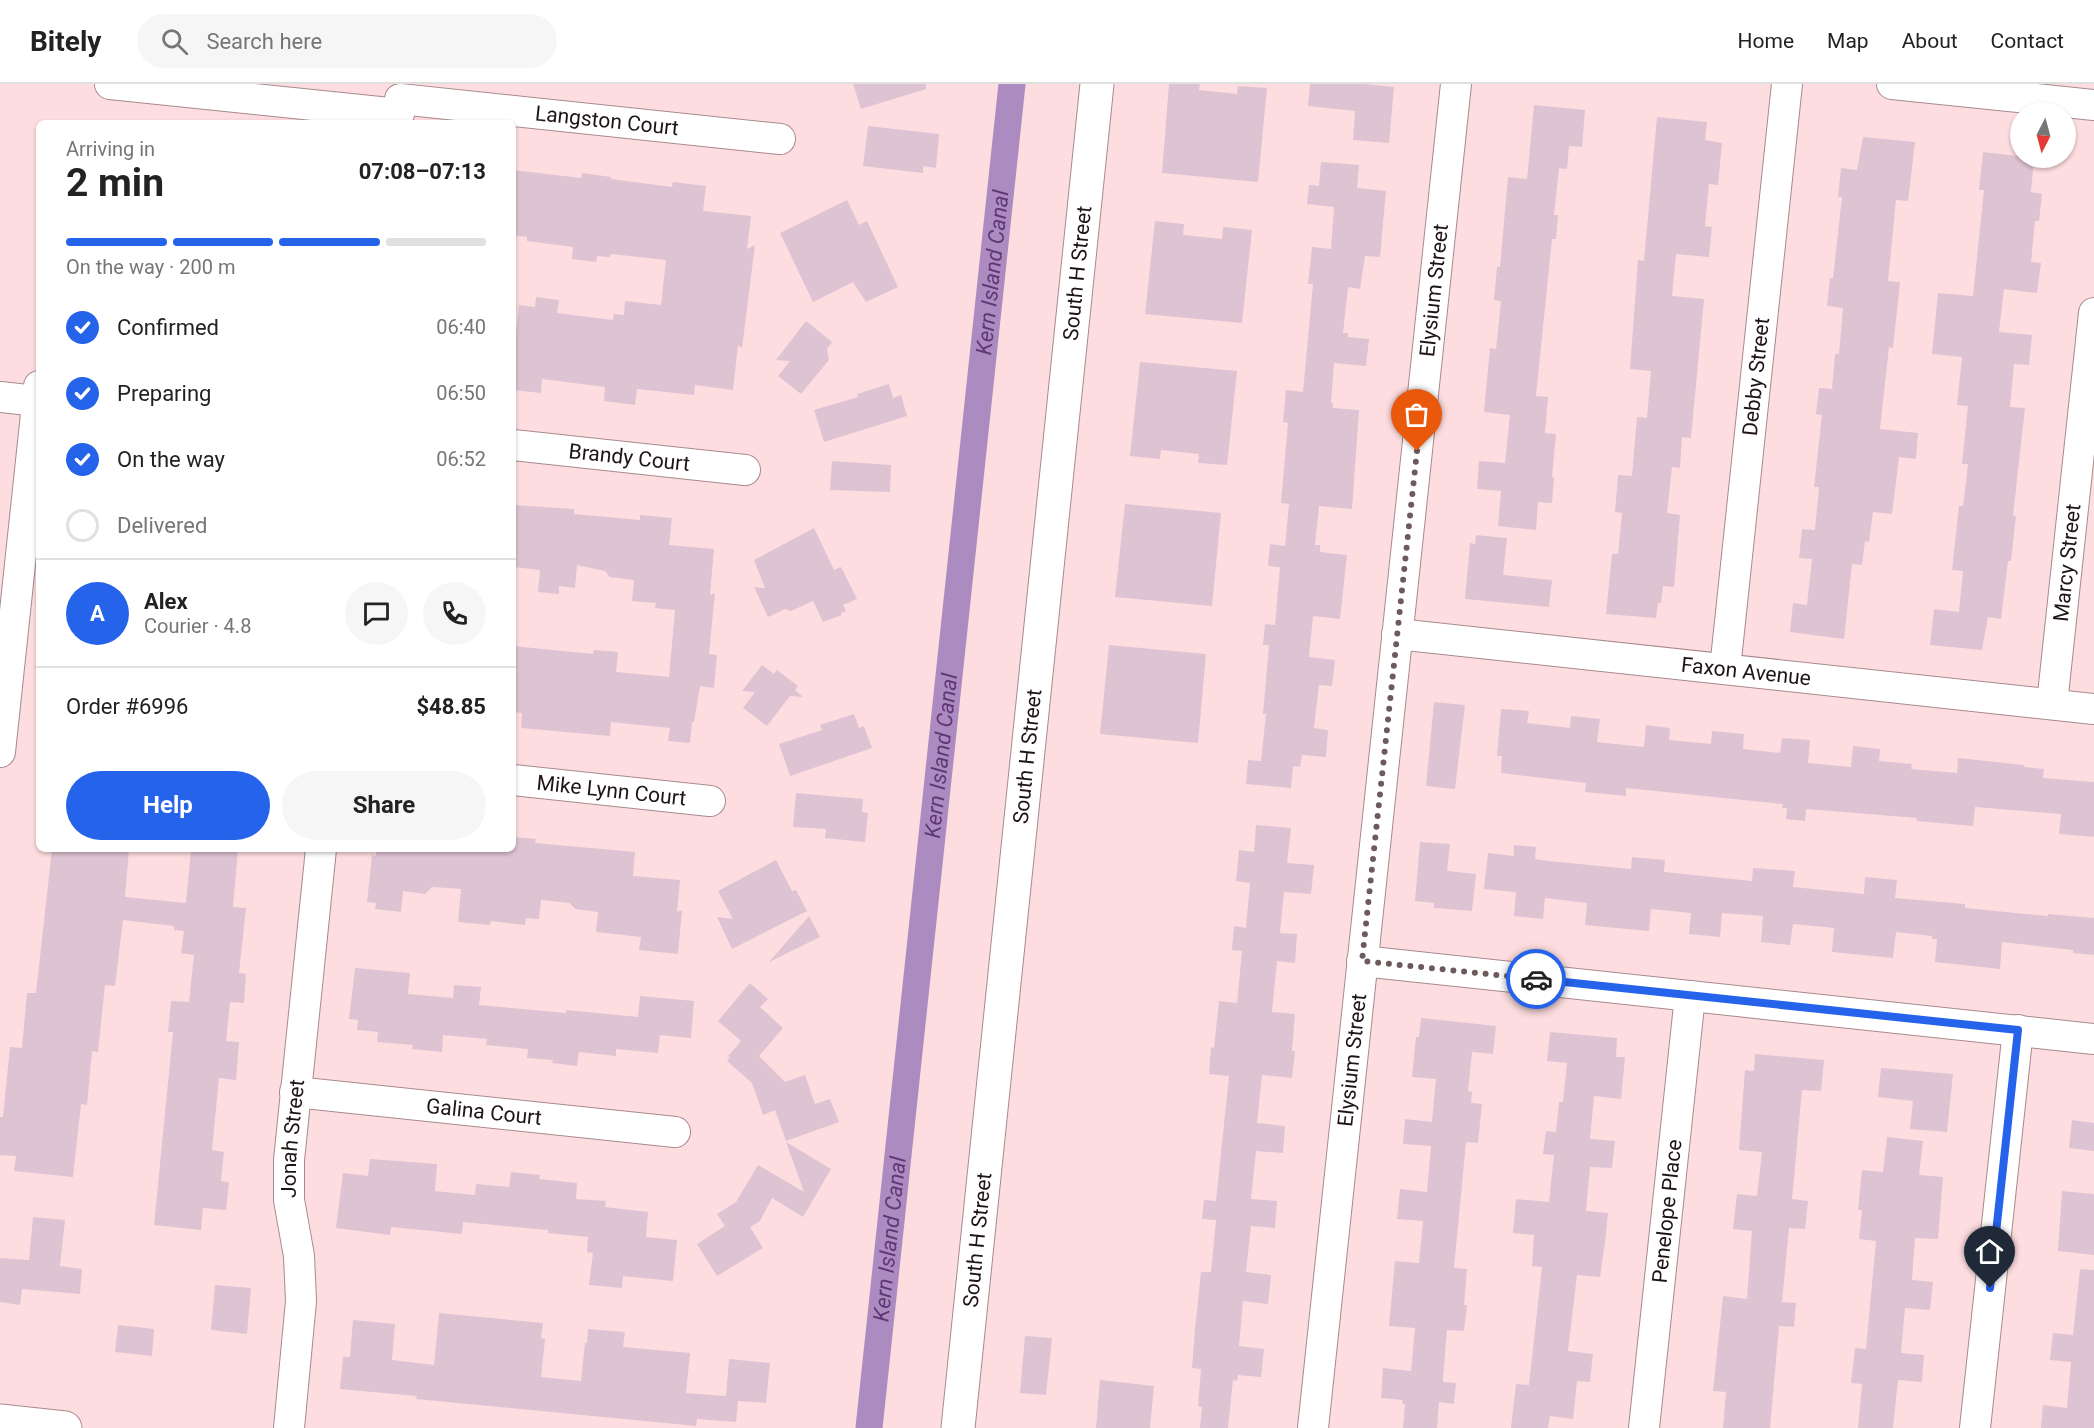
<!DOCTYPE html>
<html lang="en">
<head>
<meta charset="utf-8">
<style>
  body { margin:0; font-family:Roboto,sans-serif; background:#f6f6f6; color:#222; height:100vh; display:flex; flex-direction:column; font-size:22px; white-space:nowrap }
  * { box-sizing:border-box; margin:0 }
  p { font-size:20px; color:#767676 }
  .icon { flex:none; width:33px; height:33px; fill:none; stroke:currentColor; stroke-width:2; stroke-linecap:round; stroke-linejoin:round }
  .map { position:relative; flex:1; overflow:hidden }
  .sheet { position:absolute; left:36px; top:36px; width:480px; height:732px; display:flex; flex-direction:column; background:#fff; border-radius:9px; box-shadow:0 2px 4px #0004 }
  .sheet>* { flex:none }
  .needle { width:39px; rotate:186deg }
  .buttons { position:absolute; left:2010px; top:18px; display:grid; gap:12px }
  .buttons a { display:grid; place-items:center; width:66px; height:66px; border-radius:50%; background:#fff; box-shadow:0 2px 4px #0004; font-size:30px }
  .pin { position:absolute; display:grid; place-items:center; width:51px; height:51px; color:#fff; margin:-62px -26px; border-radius:50% 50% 50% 0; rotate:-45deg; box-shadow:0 0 6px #0007 }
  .pin .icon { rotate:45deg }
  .courier { position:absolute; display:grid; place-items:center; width:60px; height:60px; margin:-30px; border:4px solid #2563eb; border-radius:50%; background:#fff; color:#222; box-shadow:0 2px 8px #0007 }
  .head em { font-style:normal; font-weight:700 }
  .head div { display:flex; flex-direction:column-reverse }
  .head { display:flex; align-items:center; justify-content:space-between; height:102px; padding:0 30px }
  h1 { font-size:39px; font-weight:700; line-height:45px }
  .bar { display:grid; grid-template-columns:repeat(4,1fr); gap:9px 6px; align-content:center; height:72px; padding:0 30px }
  .bar i { height:8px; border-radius:4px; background:#e0e0e0 }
  .bar .selected { background:#2563eb }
  .bar p { grid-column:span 4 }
  .line { display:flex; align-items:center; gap:15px; padding:0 30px; border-top:2px solid #e0e0e0 }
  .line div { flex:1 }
  .round { display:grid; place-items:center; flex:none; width:63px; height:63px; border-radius:32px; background:#f6f6f6 }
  ol { padding:0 30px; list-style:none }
  li { display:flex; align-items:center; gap:18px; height:66px }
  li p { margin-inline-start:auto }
  li .icon { padding:6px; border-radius:50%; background:#2563eb; color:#fff; stroke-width:4 }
  li:last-child { color:#767676 }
  li i { width:33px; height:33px; border:3px solid #e0e0e0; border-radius:50% }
  .button { display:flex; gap:12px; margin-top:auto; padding:12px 30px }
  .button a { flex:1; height:69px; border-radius:36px; background:#2563eb; color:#fff; font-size:24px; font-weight:700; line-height:69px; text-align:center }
  .button a+a { background:#f6f6f6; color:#222 }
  header { display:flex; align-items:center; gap:36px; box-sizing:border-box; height:84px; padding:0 30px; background:#fff; border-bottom:2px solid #e0e0e0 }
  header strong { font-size:28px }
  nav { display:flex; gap:33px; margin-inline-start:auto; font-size:21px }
  .search { width:420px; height:54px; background:#f6f6f6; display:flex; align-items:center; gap:15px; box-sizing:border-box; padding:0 21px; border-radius:33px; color:#767676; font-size:22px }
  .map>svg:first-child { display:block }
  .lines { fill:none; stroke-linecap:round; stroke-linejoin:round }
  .canal { stroke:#ac8cc0; stroke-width:27 }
  .building { fill:#dec3d3 }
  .street-casing { stroke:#a88a8c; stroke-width:32 }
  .secondary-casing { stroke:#a88a8c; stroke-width:35 }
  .street { stroke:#fff; stroke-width:30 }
  .secondary { stroke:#fff; stroke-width:33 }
  .done { stroke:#6d5a5c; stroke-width:6; stroke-dasharray:0 10.8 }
  .route { stroke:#2563eb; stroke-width:8 }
  .labels { text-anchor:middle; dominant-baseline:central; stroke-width:4.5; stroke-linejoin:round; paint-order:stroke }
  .street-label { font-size:21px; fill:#1f1415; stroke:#fff }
  .water-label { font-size:22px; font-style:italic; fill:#613777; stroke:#fff }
</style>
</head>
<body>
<header>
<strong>Bitely</strong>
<div class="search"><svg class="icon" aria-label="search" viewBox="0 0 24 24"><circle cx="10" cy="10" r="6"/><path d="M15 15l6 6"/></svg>Search here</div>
<nav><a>Home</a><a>Map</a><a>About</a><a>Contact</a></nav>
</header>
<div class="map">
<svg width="2094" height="1344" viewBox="0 0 2094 1344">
  <rect width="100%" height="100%" fill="#fedde0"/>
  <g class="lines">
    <path class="canal" id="s1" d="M869 1344 1012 0"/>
  </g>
  <path class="building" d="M853 0H926V5L861 25Z
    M1169 0H1200L1199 6 1237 10 1238 2 1267 4 1258 98 1162 89Z
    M1310 0H1363L1394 3 1389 59 1353 56 1355 27 1308 22Z
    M1534 21 1585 26 1582 63 1569 62 1567 85 1559 84 1554 131H1558L1556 155H1552L1536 312 1548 313 1545 349 1556 350 1552 393H1554L1552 419 1538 418 1536 446 1498 442 1501 407 1477 405 1479 377 1505 379 1510 331 1484 328 1490 264 1496 265 1501 217 1494 216 1497 183H1500L1508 93 1527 95Z
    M1657 33 1707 38 1705 56 1722 59 1718 101 1709 100 1705 142 1712 143 1709 173 1676 170 1672 212 1704 215 1691 354 1682 353 1680 384 1672 383 1667 429 1680 431 1674 503 1663 502 1661 519H1658L1656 534 1606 530 1612 470H1618L1622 429 1615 428 1618 391 1632 392 1637 333 1647 334 1651 287 1630 285 1638 176 1644 177Z
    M868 42 939 50 936 84 923 82V89L863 82Z
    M1863 53 1915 58 1908 117 1896 116 1888 197 1900 198 1893 264 1889 263 1880 345 1918 349 1916 375 1899 373 1892 430 1873 428 1869 458 1865 457 1862 481 1852 480 1844 555 1790 548 1793 519 1807 521 1812 475 1799 474 1802 445 1815 446 1819 403H1814L1822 331 1816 330 1819 304 1832 305 1835 270H1839L1843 224 1827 222 1830 194H1833L1842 113H1838L1841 84 1857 86Z
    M1983 68 2034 74 2031 108 2042 110 2039 137H2035L2031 178 2041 179 2037 209 2004 205 1999 248 2032 251 2029 281 2014 280 2010 323 2025 324 2013 432H2016L2011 477H2008L2001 535 1988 533 1982 566 1930 561 1934 525 1959 528 1963 487 1952 486 1959 422H1963L1968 380H1962L1968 322 1957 321 1962 273 1932 270 1938 209 1973 212 1984 106H1979Z
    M1321 78 1359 81 1357 104 1386 107 1380 173 1365 172 1360 205 1348 203 1343 249H1348V253L1369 255 1366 282 1334 279 1331 319H1333V324L1359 326 1352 425 1319 422 1315 461H1320V468L1347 471 1340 535 1313 532 1309 573 1335 576 1332 602 1319 601 1314 644 1328 646 1326 673 1302 671 1300 683 1293 682 1291 704 1246 700 1248 676 1261 677 1266 630H1263L1269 561H1263L1265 540 1275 541 1280 483 1268 482 1270 460 1285 462 1289 420 1281 419 1288 339 1283 338 1286 306 1303 308 1313 200H1308L1312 163 1331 165 1334 123 1307 120 1309 101 1319 102Z
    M513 86 581 94 582 89 611 93V95L672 103 673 98 706 102 703 127 751 132 747 165 755 161 742 264 738 261 733 306 695 301 694 311 637 305 635 321 604 317 605 303 542 295 541 309 513 306V276L519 221 535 223 536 213 559 216 557 229 613 236 614 230 624 231 625 217 661 221 666 176 611 170 610 173 597 172 596 178 572 175 573 163 527 157V153L513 151Z
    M847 116 859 141 867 137 898 203 866 218 853 198 813 218 780 149Z
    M1155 137 1184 140 1183 151 1222 155 1223 143 1252 146 1242 239 1145 230Z
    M806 237 832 258 827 265 829 276 801 310 778 292 790 277 776 276Z
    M1140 278 1237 287 1227 381 1198 379 1199 370 1161 366 1160 375 1130 372Z
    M889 300 893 314 901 311 907 332 824 358 814 326 858 313 857 310Z
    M832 377 891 381 890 408 830 406Z
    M1125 420 1221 429 1212 522 1115 513Z
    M513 421 574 425V430L640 436V431L672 434 669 461 714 465 710 511 715 509 709 570 717 571 714 604 700 602 694 638H692L690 659 668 657 670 644 611 638 610 652 521 644 522 629 513 628V562L593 570 594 566 618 568 616 588 669 593 675 526 655 524 656 519 632 517 634 496 610 493 605 487 577 481 575 504 559 502V510L538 508 540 486 513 483Z
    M814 444 834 486 841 483 857 515 843 521 846 527 841 529 842 531 823 538 813 517 791 527 785 525 768 533 754 503 765 504 754 476Z
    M1476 451 1507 454 1503 491 1552 496 1549 523 1465 515 1470 459 1475 460Z
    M1109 561 1206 570 1198 659 1100 650Z
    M762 581 774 590 777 586 798 602 795 606 803 613 790 612 767 642 743 624 755 608 742 607Z
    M1434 618 1465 621 1455 705 1426 702Z
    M1501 625 1529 627 1527 639 1570 644 1571 632 1600 635 1597 658 1644 663 1646 641 1670 644 1669 656 1711 660 1712 647 1744 650 1743 665 1780 669 1782 654 1810 656 1808 679 1851 683 1853 662 1880 665 1879 677 1912 680 1911 685 1957 689 1958 674 2024 681V683L2044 685 2043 694 2094 698V753L2059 750 2061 730 1975 723 1973 742 1916 737 1917 734 1806 725 1805 737 1786 735 1787 724H1782L1783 720 1626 704V712L1585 708 1586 699 1501 689 1502 672H1497Z
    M854 630 859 644 864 642 872 664 790 692 779 660 822 646 820 641Z
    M796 709 863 715 862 728 868 729 865 758 825 754 826 745 793 743Z
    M1256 741 1291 744 1287 779 1314 781 1311 810 1284 808 1280 849 1297 850 1295 879 1277 877 1272 928 1295 930 1292 967H1295L1292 994 1262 991 1257 1039 1285 1042 1283 1069 1256 1067 1251 1115 1277 1117 1275 1144 1251 1142 1246 1188 1271 1191 1268 1220 1243 1217 1239 1262 1264 1265 1261 1293 1238 1291 1237 1297 1233 1296 1228 1344H1200L1202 1323 1198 1322 1201 1285 1192 1284 1195 1245 1201 1188H1211L1216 1136 1202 1135 1204 1116 1216 1117 1229 992 1209 990 1211 963 1214 964 1219 917 1237 919 1242 867 1232 866 1234 842 1246 844 1250 799 1236 797 1239 766 1254 768Z
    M513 753 536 755 535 759 635 768 633 792 680 796 677 828 682 826 678 870 639 866 641 853 596 848 598 828 575 825 570 819 541 816 539 835 526 834 525 841 491 837 490 841 458 838 461 805 432 803 425 810 403 807 401 828 375 825 376 819 367 818 372 771 376 772V765H513Z
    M1420 758 1450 760 1447 787 1476 790 1472 827 1434 824V819L1415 817Z
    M1514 761 1536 763 1535 775 1548 777 1631 785 1632 773 1665 776 1664 788 1752 797 1753 784 1795 787 1793 803 1864 810 1865 793 1897 796 1895 814 1965 820V824L2048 832V830L2094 834V871L2073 869V866L2002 858 2000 885 1935 878 1937 855H1932V852L1896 848 1893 874 1832 868 1834 844 1793 840 1790 861 1761 858 1763 832 1722 829 1720 853 1689 850 1691 829 1651 825 1649 847 1585 841 1587 819 1545 814 1543 835 1514 832 1516 808 1484 805 1488 769 1514 772Z
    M52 765H129L125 813 186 819 191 765H238L233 823 246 824 239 889 246 890 244 919 230 918 226 957 239 958 236 996 219 994 212 1066 224 1068 221 1097 229 1098 226 1126 203 1124 201 1146 154 1141 173 948H168L171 917 189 918 194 871 181 869 184 847 174 846V842L123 836 115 902 105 901 98 968 92 967 87 1021 81 1020 73 1093 14 1087 16 1072 0 1071V1033H3L10 963 22 964 27 909H36Z
    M776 776 792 807 796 806 807 827 732 865 717 833 733 835 718 807Z
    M809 832 820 853 769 878Z
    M355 884 410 889 408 910 453 914 454 901 481 903 479 921 566 929V926L638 933 640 912 694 917 691 954 660 951 658 969 616 965V972L579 968 577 982 552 979 553 976 527 974 528 965 486 961 487 955 443 951 442 968 412 965 413 961 377 958 378 948 357 946 358 936 349 935Z
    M750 899 768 915 760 923 783 944 759 972 785 998 805 991 815 1020 830 1015 839 1038 786 1057 775 1026 763 1031 752 999 727 977 730 973 728 972 741 957 718 937Z
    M1421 934 1496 942 1493 970 1472 968 1468 1007 1472 1008 1471 1019 1482 1020 1478 1059 1466 1058 1454 1184 1467 1185 1464 1221H1467L1464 1247 1447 1246 1443 1294V1298L1456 1299 1454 1320 1439 1318 1437 1344H1403L1405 1320H1402L1403 1316 1381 1314 1383 1284 1411 1287 1415 1244 1389 1242 1395 1177 1419 1179 1423 1137 1397 1135 1400 1105 1427 1108 1431 1062 1403 1060 1405 1035 1432 1038 1436 995 1412 993 1416 953H1419Z
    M1550 948 1617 954 1616 973H1625L1621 1015 1594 1012 1590 1055 1615 1057 1612 1084 1590 1083 1586 1127 1608 1129 1605 1158 1600 1193 1577 1191 1568 1267 1593 1270 1590 1298 1577 1297 1573 1335 1550 1332 1548 1344H1511L1516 1300 1529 1301 1542 1183 1532 1182 1534 1151 1513 1149 1516 1115 1549 1118 1554 1071 1543 1070 1546 1047 1556 1048 1559 1018H1563L1567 979 1547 977Z
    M1755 970 1824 976 1822 997 1821 1007 1802 1006 1792 1115 1808 1117 1805 1145 1789 1144 1782 1218 1796 1219 1794 1243 1779 1242 1770 1344H1723L1726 1308 1713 1307 1723 1212 1747 1215 1750 1173 1752 1147 1733 1145 1737 1110 1757 1112 1762 1068 1739 1066 1745 986 1754 987Z
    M1881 984 1953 990 1947 1048 1910 1045 1913 1017 1878 1013Z
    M2072 1036 2094 1039V1067L2069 1064Z
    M1887 1053 1923 1057 1919 1091 1943 1093 1938 1155 1915 1154 1912 1196 1933 1198 1930 1226 1905 1224 1901 1269 1924 1271 1922 1298 1898 1296 1893 1344H1858L1862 1300 1851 1299 1855 1264 1866 1265 1876 1157 1859 1155 1862 1126H1858L1862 1086 1883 1088Z
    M786 1058 831 1085 803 1133 772 1114 760 1137 750 1143 763 1164 717 1192 697 1160 725 1142 717 1130 736 1118 758 1081 804 1108Z
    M370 1075 437 1080 435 1107 475 1111 476 1100 509 1103 511 1088 540 1091 539 1095 577 1099 576 1115 606 1117 605 1123 648 1128 646 1153 677 1156 673 1197 623 1192 622 1204 589 1201 593 1169 587 1168 588 1153 548 1149V1146L463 1138 462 1150 391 1143 390 1151 336 1144 343 1089 368 1092Z
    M2062 1107 2094 1110V1171L2058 1167Z
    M33 1133 65 1136 60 1182 82 1185 80 1210 22 1205 20 1221 0 1218V1174L29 1176Z
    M2080 1185 2094 1186V1344H2041L2043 1321 2067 1324 2071 1278 2050 1276 2053 1249 2073 1251Z
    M215 1201 251 1204 247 1250 211 1246Z
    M439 1229 543 1239 541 1254 545 1255 541 1293 581 1297 585 1259H587L588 1245 625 1248 623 1263 690 1269 686 1309 726 1312 729 1275 770 1279 766 1319 738 1317 736 1338 697 1335 696 1342 416 1315 417 1312 340 1305 343 1273H350L353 1236 395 1240 392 1276 434 1281Z
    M118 1241 154 1245 152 1272 115 1268Z
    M1025 1252 1052 1254 1046 1311 1020 1309Z
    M1100 1296 1154 1302 1150 1344H1096Z"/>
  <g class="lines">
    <g class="street-casing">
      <g id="street">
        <path d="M110 0 399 30"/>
        <path d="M1892 0 2094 21"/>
        <path id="s2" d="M400 15 780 55"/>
        <path d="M0 313 37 317"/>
        <path id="s3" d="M513 361 745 386"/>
        <path id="s4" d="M1397 550 2094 625"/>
        <path id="s5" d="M1725 585 1787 0"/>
        <path id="s6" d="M2052 620 2094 229"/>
        <path d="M0 668 39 302"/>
        <path id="s7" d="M513 696 710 717"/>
        <path d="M1362 877 2094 955"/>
        <path id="s8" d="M295 1008 675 1048"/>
        <path id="s9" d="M289 1344 301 1217 299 1172 289 1116V1076L321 765"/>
        <path id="s10" d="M1313 1344 1456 0"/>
        <path id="s11" d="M1644 1344 1690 912"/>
        <path d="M1975 1344 2018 946"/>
      </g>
    </g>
    <g class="secondary-casing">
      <g id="secondary">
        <path d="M0 1337 65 1344"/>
        <path id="s12" d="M958 1344 1097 0"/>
      </g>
    </g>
    <use href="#street" class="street"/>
    <use href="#secondary" class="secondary"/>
  </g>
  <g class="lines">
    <path class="done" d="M1417 367 1362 877 1536 895"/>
    <path class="route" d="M1536 895 2018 946 1990 1204"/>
  </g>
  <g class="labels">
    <g class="street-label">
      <text stroke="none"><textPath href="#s2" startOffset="208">Langston Court</textPath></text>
      <text stroke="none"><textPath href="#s12" startOffset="1161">South H Street</textPath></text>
      <text stroke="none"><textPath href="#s10" startOffset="1144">Elysium Street</textPath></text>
      <text stroke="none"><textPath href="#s5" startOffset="294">Debby Street</textPath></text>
      <text stroke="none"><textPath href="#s3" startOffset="117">Brandy Court</textPath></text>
      <text stroke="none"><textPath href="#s6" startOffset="142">Marcy Street</textPath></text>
      <text stroke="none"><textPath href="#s4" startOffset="351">Faxon Avenue</textPath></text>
      <text stroke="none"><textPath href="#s12" startOffset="675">South H Street</textPath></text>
      <text stroke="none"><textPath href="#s7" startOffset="99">Mike Lynn Court</textPath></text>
      <text stroke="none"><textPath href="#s10" startOffset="370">Elysium Street</textPath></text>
      <text stroke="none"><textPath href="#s8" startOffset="190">Galina Court</textPath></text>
      <text stroke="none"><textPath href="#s9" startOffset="291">Jonah Street</textPath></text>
      <text stroke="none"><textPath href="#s11" startOffset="218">Penelope Place</textPath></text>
      <text stroke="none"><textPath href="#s12" startOffset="189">South H Street</textPath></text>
    </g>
    <g class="water-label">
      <text stroke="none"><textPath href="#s1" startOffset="1162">Kern Island Canal</textPath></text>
      <text stroke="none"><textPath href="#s1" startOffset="676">Kern Island Canal</textPath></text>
      <text stroke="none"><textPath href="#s1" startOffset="190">Kern Island Canal</textPath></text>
    </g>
  </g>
</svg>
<div class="buttons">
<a><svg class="needle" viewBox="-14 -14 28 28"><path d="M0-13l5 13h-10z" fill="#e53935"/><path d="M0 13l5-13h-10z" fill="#767676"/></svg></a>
</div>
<div class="pin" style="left:1417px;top:367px;background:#ea580c"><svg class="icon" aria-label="bag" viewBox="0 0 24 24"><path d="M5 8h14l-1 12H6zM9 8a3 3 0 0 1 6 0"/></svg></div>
<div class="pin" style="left:1990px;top:1204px;background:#1f2937"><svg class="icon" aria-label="home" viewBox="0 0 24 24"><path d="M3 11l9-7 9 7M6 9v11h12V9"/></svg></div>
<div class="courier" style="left:1536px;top:895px"><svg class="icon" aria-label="car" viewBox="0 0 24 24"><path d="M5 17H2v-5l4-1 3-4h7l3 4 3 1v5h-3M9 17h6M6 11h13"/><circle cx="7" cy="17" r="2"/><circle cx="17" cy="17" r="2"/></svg></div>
<section class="sheet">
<div class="head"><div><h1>2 min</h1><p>Arriving in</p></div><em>07:08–07:13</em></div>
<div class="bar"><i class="selected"></i><i class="selected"></i><i class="selected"></i><i></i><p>On the way · 200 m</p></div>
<ol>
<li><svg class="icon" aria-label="check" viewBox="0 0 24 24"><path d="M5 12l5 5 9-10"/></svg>Confirmed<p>06:40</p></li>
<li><svg class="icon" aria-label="check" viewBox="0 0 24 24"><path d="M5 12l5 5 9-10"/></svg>Preparing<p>06:50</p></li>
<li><svg class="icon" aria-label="check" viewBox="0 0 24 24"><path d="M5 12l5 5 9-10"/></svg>On the way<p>06:52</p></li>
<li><i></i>Delivered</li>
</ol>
<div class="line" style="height:108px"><b class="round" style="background:#2563eb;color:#fff">A</b><div><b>Alex</b><p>Courier · 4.8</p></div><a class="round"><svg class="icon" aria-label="chat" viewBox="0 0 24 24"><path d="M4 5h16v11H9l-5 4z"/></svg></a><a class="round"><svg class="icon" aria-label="phone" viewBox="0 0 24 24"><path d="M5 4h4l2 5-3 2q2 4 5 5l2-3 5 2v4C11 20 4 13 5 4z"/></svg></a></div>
<div class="line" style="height:78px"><div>Order #6996</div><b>$48.85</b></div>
<div class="button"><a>Help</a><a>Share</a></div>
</section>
</div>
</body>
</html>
